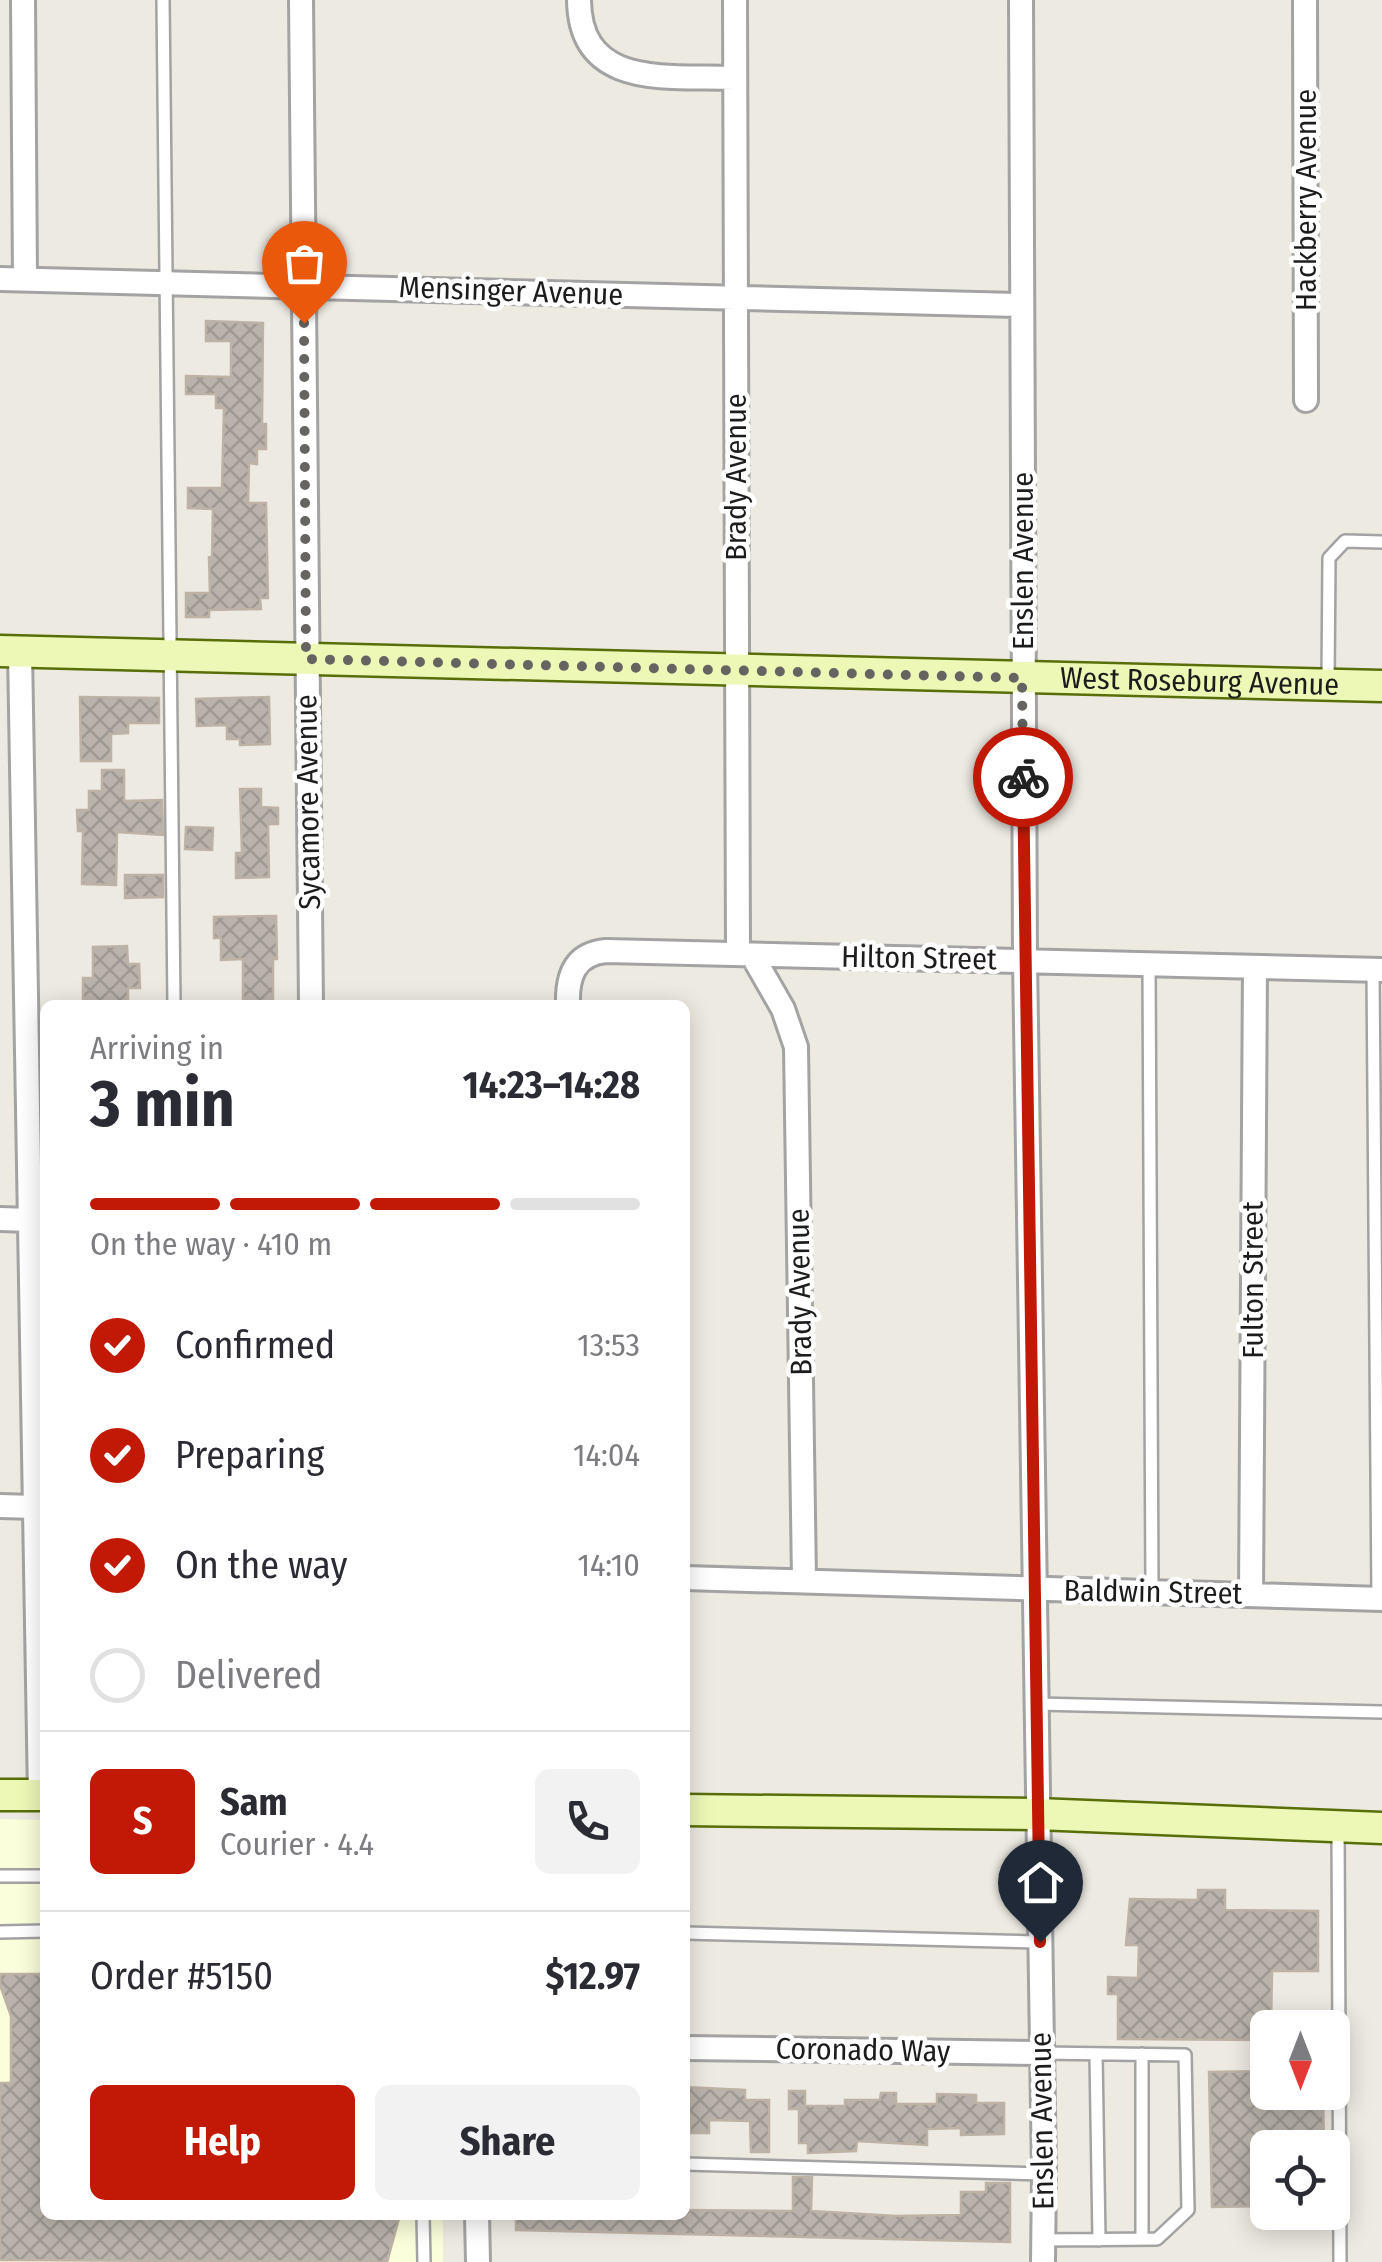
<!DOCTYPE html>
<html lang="en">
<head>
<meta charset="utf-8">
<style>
  body { margin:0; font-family:"Fira Sans Condensed",sans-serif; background:#f2f2f3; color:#2b2b33; height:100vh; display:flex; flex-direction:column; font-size:38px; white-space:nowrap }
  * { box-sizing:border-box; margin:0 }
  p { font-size:32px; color:#7c7c81 }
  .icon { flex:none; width:55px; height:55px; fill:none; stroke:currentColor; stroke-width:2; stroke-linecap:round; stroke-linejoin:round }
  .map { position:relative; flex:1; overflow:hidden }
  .side { position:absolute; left:40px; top:1000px; width:650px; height:1220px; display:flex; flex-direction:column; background:#fff; border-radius:15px; box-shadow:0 5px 25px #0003 }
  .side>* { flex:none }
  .needle { width:65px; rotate:180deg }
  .controls { position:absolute; left:1250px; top:2010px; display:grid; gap:20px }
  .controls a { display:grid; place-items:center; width:100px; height:100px; border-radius:15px; background:#fff; box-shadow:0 5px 25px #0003; font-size:50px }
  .pin { position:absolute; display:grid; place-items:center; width:85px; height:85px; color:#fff; margin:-102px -42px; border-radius:50% 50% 50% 0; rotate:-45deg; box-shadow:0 0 10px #0007 }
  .pin .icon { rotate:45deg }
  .courier { position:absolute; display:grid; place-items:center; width:100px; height:100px; margin:-50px; border:8px solid #c11906; border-radius:50%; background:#fff; color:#222; box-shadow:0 2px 12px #0007 }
  .summary em { font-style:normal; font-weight:700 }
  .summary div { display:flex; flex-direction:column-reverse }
  .summary { display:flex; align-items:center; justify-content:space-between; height:170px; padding:0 50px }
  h1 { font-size:65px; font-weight:700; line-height:75px }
  .bar { display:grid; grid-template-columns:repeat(4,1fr); gap:15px 10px; align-content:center; height:120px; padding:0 50px }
  .bar i { height:12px; border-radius:8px; background:#e1e1e2 }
  .bar .selected { background:#c11906 }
  .bar p { grid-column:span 4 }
  .line { display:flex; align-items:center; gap:25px; padding:0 50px; border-top:2px solid #e1e1e2 }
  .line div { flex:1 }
  .round { display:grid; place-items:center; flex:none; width:105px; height:105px; border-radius:15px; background:#f2f2f3 }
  ol { padding:0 50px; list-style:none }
  li { display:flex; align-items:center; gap:30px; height:110px }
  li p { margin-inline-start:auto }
  li .icon { padding:10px; border-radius:50%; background:#c11906; color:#fff; stroke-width:4 }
  li:last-child { color:#7c7c81 }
  li i { width:55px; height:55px; border:5px solid #e1e1e2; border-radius:50% }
  .action { display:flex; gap:20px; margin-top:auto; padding:20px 50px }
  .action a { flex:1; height:115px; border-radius:15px; background:#c11906; color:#fff; font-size:40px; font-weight:700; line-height:115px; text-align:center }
  .action a+a { background:#f2f2f3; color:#2b2b33 }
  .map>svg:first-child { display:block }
  .education { fill:#fafeda }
  .building { fill:url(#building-cross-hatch); stroke:#beb2a5; stroke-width:2.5 }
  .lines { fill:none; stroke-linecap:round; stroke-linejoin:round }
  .lane-casing { stroke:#a3a3a3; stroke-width:16 }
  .street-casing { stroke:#a3a3a3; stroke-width:28 }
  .secondary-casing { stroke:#586e08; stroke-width:35 }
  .lane { stroke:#fff; stroke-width:11 }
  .street { stroke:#fff; stroke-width:22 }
  .secondary { stroke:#edf7b6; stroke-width:30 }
  .done { stroke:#656461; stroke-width:10; stroke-dasharray:0 18 }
  .route { stroke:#c11906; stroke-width:12 }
  .labels { text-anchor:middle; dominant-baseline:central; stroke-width:9; stroke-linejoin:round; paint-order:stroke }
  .street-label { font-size:30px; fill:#1c1c1c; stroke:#fff }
</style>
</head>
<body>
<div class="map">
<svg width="1382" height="2262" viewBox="0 0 1382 2262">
  <defs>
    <pattern id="building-cross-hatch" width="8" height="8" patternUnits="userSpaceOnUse" patternTransform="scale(2.5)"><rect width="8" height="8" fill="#b9b3ab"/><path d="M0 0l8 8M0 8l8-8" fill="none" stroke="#9e9993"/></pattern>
  </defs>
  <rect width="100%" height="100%" fill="#edeae2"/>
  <path class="education" d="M0 1819 45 1820V2215H443V2262H0Z"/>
  <path class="building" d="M206 321 263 323 262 424H266V449H257V464L249 463 248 503H266L268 598H260L261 609 209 610V617H186V593H210L209 557 212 556 213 509 188 508V488H222L224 408H216V394H186V376L231 377V341H206Z
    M80 697 159 698V723H128V733L111 734V761H81Z
    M269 697 270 744 240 745V739H227V725L197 726 196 699Z
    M102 770H124V801L162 800 163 835 117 832 116 885 82 884 83 831H78L77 810H89V791H102Z
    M240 789H261V807L278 808V824H268L269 877 236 878V853H242Z
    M186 827 213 828 212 850 185 849Z
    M125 875H163V897L125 898Z
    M276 916 277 959H273V1005H243V959L221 960V938H214V917Z
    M127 946 128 964H139L140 988H128V1005H83V978H93V947Z
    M1198 1890H1225V1910L1318 1911V1971H1272L1271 2028H1268V2040L1118 2039V1994H1108V1977L1138 1978 1139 1945H1126L1130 1899 1198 1900Z
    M0 1974H45V2215H400L387 2262 0 2260V2083H11V2016L0 1985Z
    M1268 2071V2092H1323L1324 2148H1268V2206L1212 2207 1209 2072Z
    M685 2087 745 2090V2100H769V2152H751L750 2121 709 2120V2133H690L691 2119H685Z
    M789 2091H805V2106H845V2100H880L881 2093H896V2104H937V2094L976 2095V2103H1004V2134L961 2135V2128L927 2129V2145L857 2141 856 2151 808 2153V2143H799V2109H789Z
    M793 2177H812L811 2211 896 2216 961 2215V2192H986V2183H1010V2242L516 2230V2215H685V2210L793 2211Z"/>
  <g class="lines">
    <g class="lane-casing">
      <path id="lane" d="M163 0 174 1005
        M1328 681 1329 558 1345 541 1382 542
        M1149 964 1152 1592
        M1373 970 1378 1599
        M1037 1704 1382 1712
        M1338 1827 1340 2262
        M0 1876H45
        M0 1932 45 1931
        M685 1933 1040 1942
        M1041 2053 1185 2055 1188 2210 1157 2239 1043 2240
        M1096 2054 1099 2240
        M1142 2054V2239
        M685 2164 1044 2174
        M423 2215 424 2262"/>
    </g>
    <g class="street-casing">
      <path id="street" d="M23 0 25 279
        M301 0 311 1005
        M579 0C580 91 671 75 735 78
        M735 0 738 954
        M1021 0 1025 960 1044 2174 1043 2262
        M1305 0 1306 400
        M0 279 1022 305
        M20 652 40 1795
        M752 955 783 1009 796 1047 804 1580
        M568 1005C567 977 574 954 606 951L1382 970
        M0 1219 30 1220
        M0 1506 35 1507
        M685 1578 1382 1599
        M1251 1594 1255 967
        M685 2048 1041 2053
        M477 2215 478 2262"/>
    </g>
    <g class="secondary-casing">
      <g id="secondary">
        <path id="s1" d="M0 651 1382 686"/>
        <path d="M0 1795H45"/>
        <path d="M685 1810 1037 1814 1382 1828"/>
      </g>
    </g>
    <use href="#lane" class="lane"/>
    <use href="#street" class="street"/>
    <use href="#secondary" class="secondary"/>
  </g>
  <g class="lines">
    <path class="done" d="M304 323 306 659 1022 678 1023 777"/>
    <path class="route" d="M1023 777 1040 1942"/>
  </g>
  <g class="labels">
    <g class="street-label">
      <text transform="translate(1306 200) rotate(-90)">Hackberry Avenue</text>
      <text transform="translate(511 291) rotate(2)">Mensinger Avenue</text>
      <text transform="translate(736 477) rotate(-90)">Brady Avenue</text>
      <text transform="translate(1023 561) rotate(-90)">Enslen Avenue</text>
      <text stroke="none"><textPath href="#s1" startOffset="1200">West Roseburg Avenue</textPath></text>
      <text transform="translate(308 802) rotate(-91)">Sycamore Avenue</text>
      <text transform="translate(919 958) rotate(1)">Hilton Street</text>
      <text transform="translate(1253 1280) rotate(-90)">Fulton Street</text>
      <text transform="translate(800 1292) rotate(-91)">Brady Avenue</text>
      <text transform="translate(1153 1592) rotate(1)">Baldwin Street</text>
      <text transform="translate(863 2050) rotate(1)">Coronado Way</text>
      <text transform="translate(1042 2121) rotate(-91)">Enslen Avenue</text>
    </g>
  </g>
</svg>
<div class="controls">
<a><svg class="needle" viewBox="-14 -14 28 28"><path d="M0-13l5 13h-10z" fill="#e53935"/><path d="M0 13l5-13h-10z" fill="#7c7c81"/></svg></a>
<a><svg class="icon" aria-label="locate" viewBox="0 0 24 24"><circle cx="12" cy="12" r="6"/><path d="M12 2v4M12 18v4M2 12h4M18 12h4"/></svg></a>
</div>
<div class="pin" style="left:304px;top:323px;background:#ea580c"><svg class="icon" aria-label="bag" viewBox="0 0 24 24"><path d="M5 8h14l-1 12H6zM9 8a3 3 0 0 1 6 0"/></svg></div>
<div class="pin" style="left:1040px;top:1942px;background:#1f2937"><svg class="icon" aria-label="home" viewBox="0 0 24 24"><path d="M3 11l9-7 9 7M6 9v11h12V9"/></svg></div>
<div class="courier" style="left:1023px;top:777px"><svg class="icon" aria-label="bike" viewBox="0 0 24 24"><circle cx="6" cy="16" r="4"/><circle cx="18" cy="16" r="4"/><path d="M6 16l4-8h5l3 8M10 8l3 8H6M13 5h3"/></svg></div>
<section class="side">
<div class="summary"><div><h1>3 min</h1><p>Arriving in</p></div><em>14:23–14:28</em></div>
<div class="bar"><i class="selected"></i><i class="selected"></i><i class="selected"></i><i></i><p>On the way · 410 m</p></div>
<ol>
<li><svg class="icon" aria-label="check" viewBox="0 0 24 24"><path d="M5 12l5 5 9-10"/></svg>Confirmed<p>13:53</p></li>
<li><svg class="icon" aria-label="check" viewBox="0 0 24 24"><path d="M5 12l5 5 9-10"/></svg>Preparing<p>14:04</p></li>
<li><svg class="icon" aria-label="check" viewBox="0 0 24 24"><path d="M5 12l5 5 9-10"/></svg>On the way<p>14:10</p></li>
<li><i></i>Delivered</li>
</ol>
<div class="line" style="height:180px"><b class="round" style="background:#c11906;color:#fff">S</b><div><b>Sam</b><p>Courier · 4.4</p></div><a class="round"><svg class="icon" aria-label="phone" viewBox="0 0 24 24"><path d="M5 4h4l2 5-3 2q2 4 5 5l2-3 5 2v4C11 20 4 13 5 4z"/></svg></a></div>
<div class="line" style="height:130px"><div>Order #5150</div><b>$12.97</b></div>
<div class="action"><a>Help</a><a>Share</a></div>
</section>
</div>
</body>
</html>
